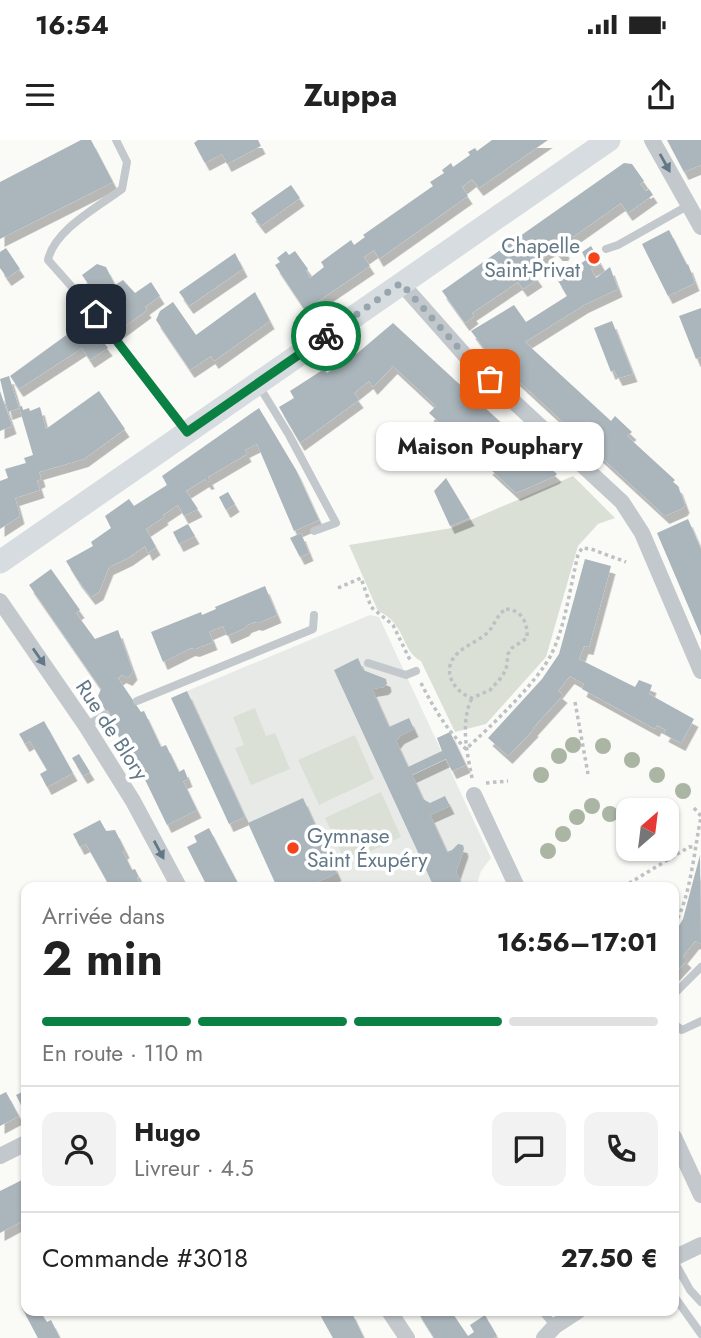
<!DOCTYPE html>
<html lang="fr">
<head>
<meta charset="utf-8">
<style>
  body { margin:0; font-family:Jost,sans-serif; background:#f2f2f2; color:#222; height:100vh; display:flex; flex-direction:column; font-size:26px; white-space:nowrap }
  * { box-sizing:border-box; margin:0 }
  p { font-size:23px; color:#767676 }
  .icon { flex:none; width:38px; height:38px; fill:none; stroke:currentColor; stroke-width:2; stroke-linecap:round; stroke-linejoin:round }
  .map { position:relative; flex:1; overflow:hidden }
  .panel { position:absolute; left:21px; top:742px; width:658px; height:434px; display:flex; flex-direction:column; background:#fff; border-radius:14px; box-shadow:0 2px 5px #0004 }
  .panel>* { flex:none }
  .needle { width:46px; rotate:28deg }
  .fabs { position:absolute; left:616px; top:658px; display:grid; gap:14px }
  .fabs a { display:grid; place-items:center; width:63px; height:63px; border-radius:14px; background:#fff; box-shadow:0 2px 5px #0004; font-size:35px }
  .pin { position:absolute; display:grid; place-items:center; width:60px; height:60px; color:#fff; margin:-30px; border-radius:14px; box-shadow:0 4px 10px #0006 }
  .courier { position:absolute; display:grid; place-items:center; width:70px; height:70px; margin:-35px; border:5px solid #0b8043; border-radius:50%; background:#fff; color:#222; box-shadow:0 2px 9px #0007 }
  .bubble { position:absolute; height:49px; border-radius:14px; background:#fff; box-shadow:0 2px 5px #0004; font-size:23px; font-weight:700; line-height:49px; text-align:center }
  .summary em { font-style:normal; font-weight:700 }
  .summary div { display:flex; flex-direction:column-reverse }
  .summary { display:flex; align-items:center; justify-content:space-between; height:119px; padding:0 21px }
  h1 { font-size:46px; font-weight:700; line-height:52px }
  .bar { display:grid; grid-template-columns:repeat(4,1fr); gap:10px 7px; align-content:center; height:84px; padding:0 21px }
  .bar i { height:9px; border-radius:5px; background:#e0e0e0 }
  .bar .current { background:#0b8043 }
  .bar p { grid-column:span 4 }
  .line { display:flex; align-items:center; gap:18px; padding:0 21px; border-top:2px solid #e0e0e0 }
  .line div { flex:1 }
  .round { display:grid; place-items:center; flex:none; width:74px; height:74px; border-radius:14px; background:#f2f2f2 }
  .status { display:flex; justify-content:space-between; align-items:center; height:49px; padding:0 35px; background:#fff; direction:ltr }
  .status svg { height:19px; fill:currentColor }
  header { display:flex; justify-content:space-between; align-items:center; height:91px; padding:0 21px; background:#fff; font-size:32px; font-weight:700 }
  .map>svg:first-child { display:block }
  .built { fill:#e8eae8 }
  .green { fill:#dae0d6 }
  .building { fill:#abb6bc; filter:url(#shadow) }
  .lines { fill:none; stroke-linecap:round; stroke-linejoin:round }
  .path { stroke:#bdc1c4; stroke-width:3.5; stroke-dasharray:3.5 3.5; stroke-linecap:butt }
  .service { stroke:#c2c8cc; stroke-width:8 }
  .minor { stroke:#c2c8cc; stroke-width:16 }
  .secondary { stroke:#d6dcdf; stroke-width:23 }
  .tree { fill:#aab5a4 }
  .oneway { fill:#627886 }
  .done { stroke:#97a6ae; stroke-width:7; stroke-dasharray:0 12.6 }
  .route { stroke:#0b8043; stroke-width:9 }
  .poi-dot { fill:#f6431c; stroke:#fff; stroke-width:2.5 }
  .labels { text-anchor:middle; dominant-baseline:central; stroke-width:7; stroke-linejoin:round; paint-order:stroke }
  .poi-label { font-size:21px; fill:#627886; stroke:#fff; text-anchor:end }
  .street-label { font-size:21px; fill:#627886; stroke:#fff }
</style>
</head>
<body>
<div class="status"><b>16:54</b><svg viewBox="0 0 49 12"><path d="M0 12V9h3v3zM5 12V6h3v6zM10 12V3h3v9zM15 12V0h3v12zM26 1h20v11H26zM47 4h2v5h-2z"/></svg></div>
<header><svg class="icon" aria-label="menu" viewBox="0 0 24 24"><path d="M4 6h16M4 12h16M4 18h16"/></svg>Zuppa<svg class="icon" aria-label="share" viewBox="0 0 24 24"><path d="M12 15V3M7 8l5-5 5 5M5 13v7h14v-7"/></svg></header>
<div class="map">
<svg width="701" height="1198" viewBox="0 0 701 1198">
  <defs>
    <filter id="shadow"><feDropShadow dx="4.5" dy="8" stdDeviation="0" flood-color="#0004"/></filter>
  </defs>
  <rect width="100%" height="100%" fill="#fafaf7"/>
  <path class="built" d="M370 475 379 477 491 718 481 731 476 747H277L187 551Z"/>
  <path class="green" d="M573 336 615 378 598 384 578 406 546 517 486 584 455 592 421 521C401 511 406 483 378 471L349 405 452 388Z
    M255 568 266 596 275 593 290 629 251 645 235 608 244 605 233 577Z
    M355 595 374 639 319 665 298 620Z
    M381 652 401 697 346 723 325 678Z"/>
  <path class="building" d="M81 0H91L113 42 0 99V42Z
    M198 0H258L261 6 227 24 222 14 205 23 194 3Z
    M492 0H548L479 48 472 39 462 47 468 56 379 119 374 110 364 117 370 126 305 170 275 125 280 122 277 118 286 111 289 115 295 111 308 129 306 131 310 138 324 127 321 122 351 100 354 105 365 97 363 95 433 46 430 42 444 33 442 30 451 23 453 27 470 15 468 12 475 8 477 11Z
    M667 0H701V25L684 32Z
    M624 23 632 24 644 41 640 44 646 51 649 49 653 55 628 73 621 63 573 97 571 94 559 102 565 110 564 113H558L553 107 544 113 546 116 530 128 538 139 523 149 518 142 472 173 474 176 465 183 442 151Z
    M291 45 300 58 261 86 251 73Z
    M669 90 687 125 688 124 695 143 668 156 642 104Z
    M591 106 601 124 591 129 596 138 610 127 618 149 584 165 525 202 611 281 615 276 632 292 627 296 675 340 673 342 678 346 685 365 683 368 665 376 486 211 471 191 514 165 526 182 567 156 557 139 586 120 582 112Z
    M6 108 20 129 7 138 0 128V112Z
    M235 113 243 129 189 166 179 152Z
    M97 124 106 127 115 145 123 140 135 153 151 142 160 156 145 167 147 170 120 190 82 135Z
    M255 152 270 181 214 221 211 216 190 230 156 180 160 171 173 162 196 195Z
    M701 168V217L696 219 679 176Z
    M87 180 108 208 90 220 82 208 19 249 10 236Z
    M612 181 633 234 618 238 614 230 611 232 594 188Z
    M393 183 557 334 555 336 516 353 488 327 495 320 478 303 471 311 464 306 467 303 447 286 445 288 429 273 436 266 393 226 373 247 369 241 354 253 359 260 300 303 279 267 294 258 290 251 324 229 327 233 340 225 337 219 350 209 354 216Z
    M9 236 19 268 8 272 0 239Z
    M0 251 12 286 0 291Z
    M99 251 125 289 84 319 39 332 41 339 37 341 40 350 15 358 20 376 0 389V341L8 338 5 329 26 323 24 318 33 315 19 267 22 266 23 270 29 268 30 271 40 267 46 289Z
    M259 268 296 330 319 380 294 391 257 304 245 310 247 314 208 337 210 341 207 342 205 339 186 351 198 369 184 376 178 365 163 375 164 377 146 389 156 407 148 413 145 406 128 418 109 427 99 452 91 457 77 439 66 421 93 406 91 402 111 388 105 376 129 359 134 366 167 345 162 336Z
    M418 285 432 298 417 315 407 298Z
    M446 338 470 378 450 386 434 351Z
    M228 352 235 364 226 370 219 357Z
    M688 379 701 409V496L657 393Z
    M188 384 195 396 179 404 173 392Z
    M301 393 309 413 300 417 290 398Z
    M585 419 611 426 589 507 584 506 579 519 635 547 639 540 652 545 649 554 694 579 681 603 664 594 666 590 657 585 655 589 582 549 584 544 570 536 558 551 563 555 533 588 534 589 508 616 488 598 542 539 559 514Z
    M51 429 80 470 76 473 95 499 118 490 133 532 128 538 122 535 118 538 141 572 144 571 161 607 166 605 179 632 184 629 188 639 183 641 197 670 167 685 136 621 132 622 98 556 101 549 29 445Z
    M265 446 277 475 258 483 255 482 247 485 245 488 227 496 223 486 209 492 213 502 195 509 191 508 163 522 151 492 201 472 202 475 216 469 215 467Z
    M358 518 363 530 386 539 387 544 384 547 372 549 389 587 409 578 414 589 400 596 396 601 408 627 442 611 437 598 450 592 466 625 452 631 446 619 412 635 423 659 430 663 445 656 450 666 430 675 447 712 452 710 458 704 463 705 464 709 456 732 461 743 451 747H434L334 530Z
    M187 551 245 677 229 684 171 558Z
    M44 581 73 633 47 647 40 634 47 630 30 601 25 604 19 594Z
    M79 614 90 632 83 636 72 618Z
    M303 658 337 733 307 747H277L248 683Z
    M100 680 106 691 115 690 125 710 123 712 132 730 135 729 139 737 137 738 142 747H110L86 704 80 707 73 694Z
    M209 688 224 717 240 747H205L206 744 187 707 197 702 194 696Z
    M700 715 701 804 695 801 683 816 687 820 674 834V794L683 779Z
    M26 950V975L16 955Z
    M6 952 19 976 0 986V955Z
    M26 1038V1079L0 1093V1051Z
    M26 1166V1171H40L47 1182 51 1180 60 1198H38L22 1168Z
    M318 1171H351L364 1198H333Z
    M417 1171H451L468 1196 474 1192 470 1185 485 1175 497 1196 493 1198H434Z"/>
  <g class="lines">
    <path class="path" d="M338 448 361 438 371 467 393 485 410 520
      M506 469C522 470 528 483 527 498L512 508 508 514 506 530 500 539 490 550 472 558C452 551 440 528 459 512 467 505 478 501 486 494 495 486 496 475 506 469Z
      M421 543C433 567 447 590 466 609 490 587 538 542 552 513 566 483 570 447 578 415L582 408 591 409 626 422
      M575 562 588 634
      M472 638C467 613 460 582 472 558
      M486 643 508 641
      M694 668 701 676
      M623 747 689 707H695
      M674 784C690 762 695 705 701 677"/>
    <path class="service" d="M116 0 127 22 122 49C98 67 54 90 48 120L96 174 185 290
      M606 109 618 105 689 65
      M259 246 289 295 336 383 314 391
      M368 523 406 535 416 531
      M137 561 313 489 314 475
      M86 586 106 574
      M674 854 701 827
      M674 884 682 890 701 881
      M674 1121 690 1150 701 1162
      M674 1156 701 1194
      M542 1171 555 1186"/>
    <path class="minor" d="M652 0 701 87
      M401 143 471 222 622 362 642 393 701 531
      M0 461 86 586 133 661 179 747
      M474 655 517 747
      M674 997 701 1055
      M0 1016 26 1003
      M674 1118 701 1105
      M389 1171 407 1198
      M544 1198 555 1186 578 1171"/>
    <path class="secondary" d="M0 422 609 0"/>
  </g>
  <g class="tree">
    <circle cx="573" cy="605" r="8"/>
    <circle cx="603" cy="606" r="8"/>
    <circle cx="559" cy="616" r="8"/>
    <circle cx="632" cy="620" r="8"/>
    <circle cx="541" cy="635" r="8"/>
    <circle cx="657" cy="635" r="8"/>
    <circle cx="683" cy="651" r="8"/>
    <circle cx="592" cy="666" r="8"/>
    <circle cx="610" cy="674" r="8"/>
    <circle cx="577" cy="677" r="8"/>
    <circle cx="563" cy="694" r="8"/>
    <circle cx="548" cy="711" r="8"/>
  </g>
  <defs><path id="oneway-solid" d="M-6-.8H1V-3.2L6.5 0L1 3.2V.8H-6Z" transform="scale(1.75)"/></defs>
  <g class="oneway">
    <use href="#oneway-solid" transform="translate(665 23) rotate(61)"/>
    <use href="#oneway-solid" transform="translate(39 517) rotate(55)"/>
    <use href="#oneway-solid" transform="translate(159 710) rotate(62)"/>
  </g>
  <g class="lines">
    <path class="done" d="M326 196 401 143 471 222 490 239"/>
    <path class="route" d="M96 174 187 292 326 196"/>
  </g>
  <g class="poi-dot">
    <circle cx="594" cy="118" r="7"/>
    <circle cx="293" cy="708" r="7"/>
  </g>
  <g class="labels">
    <g class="poi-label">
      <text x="580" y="106">Chapelle<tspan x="580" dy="24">Saint-Privat</tspan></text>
      <text x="307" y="696" text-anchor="start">Gymnase<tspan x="307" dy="24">Saint Éxupéry</tspan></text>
    </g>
    <g class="street-label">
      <text transform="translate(112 590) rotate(57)">Rue de Blory</text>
    </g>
  </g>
</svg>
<div class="fabs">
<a><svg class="needle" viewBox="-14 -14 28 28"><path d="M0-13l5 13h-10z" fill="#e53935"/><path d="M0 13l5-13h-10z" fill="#767676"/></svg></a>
</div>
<div class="pin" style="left:490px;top:239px;background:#ea580c"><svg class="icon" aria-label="bag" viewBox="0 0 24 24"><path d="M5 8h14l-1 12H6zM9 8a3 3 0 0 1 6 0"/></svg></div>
<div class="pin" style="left:96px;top:174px;background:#1f2937"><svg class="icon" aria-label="home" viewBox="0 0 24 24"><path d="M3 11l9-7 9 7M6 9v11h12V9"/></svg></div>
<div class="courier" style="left:326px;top:196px"><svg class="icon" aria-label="bike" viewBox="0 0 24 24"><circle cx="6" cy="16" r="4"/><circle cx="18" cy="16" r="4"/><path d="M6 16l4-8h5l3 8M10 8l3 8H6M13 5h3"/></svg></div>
<div class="bubble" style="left:376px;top:282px;width:228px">Maison Pouphary</div>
<section class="panel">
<div class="summary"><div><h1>2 min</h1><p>Arrivée dans</p></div><em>16:56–17:01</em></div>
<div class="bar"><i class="current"></i><i class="current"></i><i class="current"></i><i></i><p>En route · 110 m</p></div>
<div class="line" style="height:126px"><a class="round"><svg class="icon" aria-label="person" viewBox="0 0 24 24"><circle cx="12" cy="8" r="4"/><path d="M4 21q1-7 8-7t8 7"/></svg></a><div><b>Hugo</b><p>Livreur · 4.5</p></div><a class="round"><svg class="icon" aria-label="chat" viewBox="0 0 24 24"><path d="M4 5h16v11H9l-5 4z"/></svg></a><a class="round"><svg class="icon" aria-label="phone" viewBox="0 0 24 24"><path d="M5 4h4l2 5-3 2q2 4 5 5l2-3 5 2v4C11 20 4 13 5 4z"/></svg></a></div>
<div class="line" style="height:91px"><div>Commande #3018</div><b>27.50 €</b></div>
</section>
</div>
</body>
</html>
